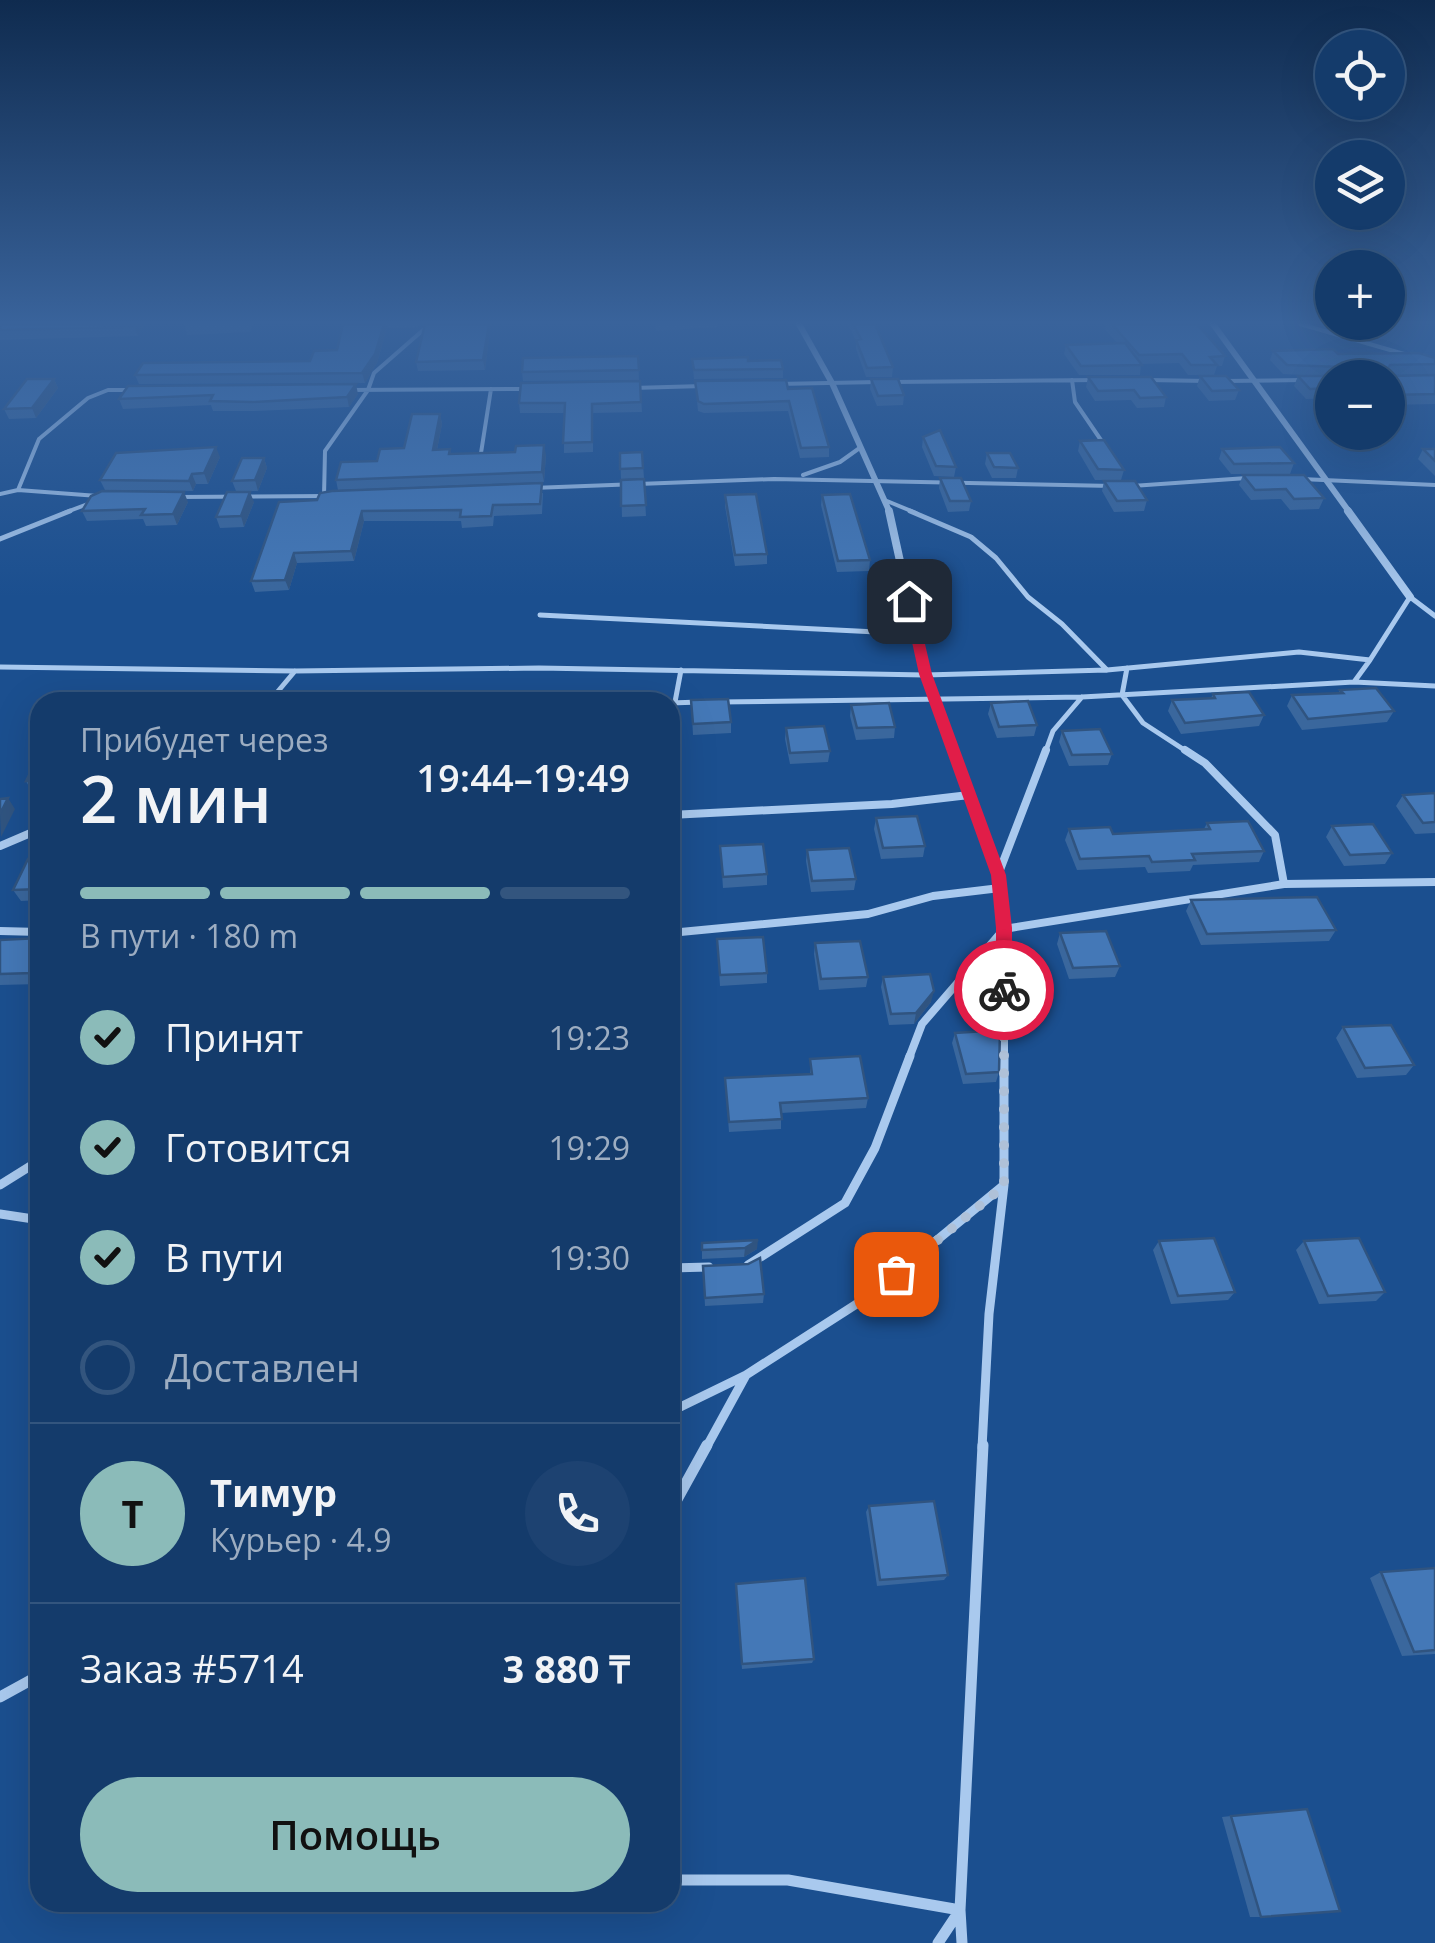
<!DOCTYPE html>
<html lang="ru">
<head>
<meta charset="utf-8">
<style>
  body { margin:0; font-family:"Open Sans",sans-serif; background:#1d4271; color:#f1f3f6; height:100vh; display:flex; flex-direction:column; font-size:38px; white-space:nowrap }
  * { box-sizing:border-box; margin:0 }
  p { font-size:32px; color:#9dadc1 }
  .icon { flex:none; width:55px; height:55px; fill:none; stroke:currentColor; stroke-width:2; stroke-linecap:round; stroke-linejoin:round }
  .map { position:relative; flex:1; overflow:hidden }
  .details { position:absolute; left:30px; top:692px; width:650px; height:1220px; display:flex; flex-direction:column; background:#143b6b; border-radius:30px; box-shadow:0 10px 40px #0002,0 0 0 2px #33557e }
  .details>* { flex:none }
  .buttons { position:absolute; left:1315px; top:30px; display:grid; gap:20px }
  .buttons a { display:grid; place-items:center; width:90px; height:90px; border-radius:50%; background:#143b6b; box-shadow:0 10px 40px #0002,0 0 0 2px #33557e; font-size:50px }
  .pin { position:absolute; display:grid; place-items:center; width:85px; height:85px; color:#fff; margin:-42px; border-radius:20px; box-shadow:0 5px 15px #0006 }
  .courier { position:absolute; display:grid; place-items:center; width:100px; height:100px; margin:-50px; border:8px solid #e11d48; border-radius:50%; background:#fff; color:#222; box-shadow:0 2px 12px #0007 }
  .summary em { font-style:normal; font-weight:600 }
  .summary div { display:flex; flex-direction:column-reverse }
  .summary { display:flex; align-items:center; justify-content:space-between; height:170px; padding:0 50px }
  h1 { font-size:65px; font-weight:600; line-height:75px }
  .bar { display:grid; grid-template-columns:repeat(4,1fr); gap:15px 10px; align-content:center; height:120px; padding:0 50px }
  .bar i { height:12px; border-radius:8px; background:#33557e }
  .bar .current { background:#8bbbb9 }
  .bar p { grid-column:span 4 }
  .line { display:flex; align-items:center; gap:25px; padding:0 50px; border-top:2px solid #33557e }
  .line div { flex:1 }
  .round { display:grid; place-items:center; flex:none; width:105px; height:105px; border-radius:52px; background:#1d4271 }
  ol { padding:0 50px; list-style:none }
  li { display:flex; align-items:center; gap:30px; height:110px }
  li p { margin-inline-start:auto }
  li .icon { padding:10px; border-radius:50%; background:#8bbbb9; color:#111; stroke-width:4 }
  li:last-child { color:#9dadc1 }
  li i { width:55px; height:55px; border:5px solid #33557e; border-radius:50% }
  .primary-button { display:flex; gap:20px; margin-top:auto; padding:20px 50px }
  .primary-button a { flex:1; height:115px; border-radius:60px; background:#8bbbb9; color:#111; font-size:40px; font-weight:600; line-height:115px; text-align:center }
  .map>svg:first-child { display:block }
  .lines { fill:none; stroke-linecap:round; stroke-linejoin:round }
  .lane-far4 { stroke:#a9c9ee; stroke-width:4 }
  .lane-far3 { stroke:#a9c9ee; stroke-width:5 }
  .lane-far2 { stroke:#a9c9ee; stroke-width:8 }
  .lane-far1 { stroke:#a9c9ee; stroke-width:9 }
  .lane { stroke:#a9c9ee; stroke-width:11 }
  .street-far1 { stroke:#a9c9ee; stroke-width:6 }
  .street { stroke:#a9c9ee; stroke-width:8 }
  .wall { fill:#3a679d }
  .shaded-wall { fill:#305480 }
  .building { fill:#4478b7; stroke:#305480; stroke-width:2.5 }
  .route { fill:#e11d48 }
  .done { stroke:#afc1d8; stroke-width:10; stroke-dasharray:0 18 }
</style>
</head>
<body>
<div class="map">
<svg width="1435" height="1943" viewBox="0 0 1435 1943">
  <rect width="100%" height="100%" fill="#1b4f8f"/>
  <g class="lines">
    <path class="lane-far4" d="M1300 324 1411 356
      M1072 380 1075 402 1105 446
      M1147 380 1208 381
      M1222 381 1303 380
      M892 382 1098 380
      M777 384 878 382
      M632 388 703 386
      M347 390 528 389
      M481 453 491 389
      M803 475 840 462 861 447
      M1301 479 1435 485
      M1132 486 1247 478
      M532 488 774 479 1113 486
      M0 494 18 490
      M98 496 18 490 39 439 88 398 108 390H133
      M324 496 325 451 368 390 374 373 430 324
      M177 497 328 496
      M887 501 916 513
      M64 513 93 502"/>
    <path class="lane-far3" d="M910 511 971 537 996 558 1028 597 1062 624 1107 670
      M0 539 70 511
      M540 615 916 634
      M0 667 295 671 539 668 925 675 1107 670 1299 652 1370 660 1410 597 1435 616
      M1127 668 1122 695 1143 723 1189 753
      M925 675 953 753
      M1354 682 1370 660
      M269 702 295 671
      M675 702 681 670
      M719 702 1082 697 1354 682 1435 686
      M670 703 700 702
      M1045 753 1053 731 1082 697"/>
    <path class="lane-far2" d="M953 750 998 875
      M670 815 892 804 969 795
      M0 846 40 829
      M1284 884 1435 882
      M0 931 40 932
      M670 933 868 914 933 896 1000 888
      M909 1058 922 1024 1004 929 1284 884 1275 835 1205 763 1185 750
      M1004 1058V929L998 875 1046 750"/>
    <path class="lane-far1" d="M0 1185 40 1160
      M0 1214 40 1220
      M748 1265 845 1203 875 1148 910 1056
      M670 1268 709 1267
      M670 1412 746 1375
      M706 1448 746 1375 869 1296 1004 1185
      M982 1448 989 1314 1004 1185V1056"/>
    <path class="lane" d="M670 1512 707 1445
      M0 1697 40 1675
      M670 1880H788L960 1910 962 1943
      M938 1943 960 1910 983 1445"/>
    <path class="street-far1" d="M799 324 832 383 890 513
      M1213 324 1350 513"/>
    <path class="street" d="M889 511 925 675
      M1348 511 1410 597"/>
  </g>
  <path class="wall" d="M0 324H144L138 336 0 340Z
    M184 324H253L250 332 187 335Z
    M343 324H421L418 327 387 328 377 363 365 383 139 384 135 375 310 361 337 350Z
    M491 324 485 370 418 371 416 362Z
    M655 324H718V327L656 331Z
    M848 324H875L893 367 892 377H866L856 349V341Z
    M1105 324H1197L1225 356 1222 366H1217L1214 375H1188L1179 363 1141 364 1140 375H1079L1064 354 1066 345 1117 343 1104 328Z
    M1273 351 1435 358V374L1391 375 1392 376 1435 375V404L1388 405V378H1332V398L1306 399 1294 386 1298 376H1322L1283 374 1270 360Z
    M638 356 639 380 523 381 522 372Z
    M692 359 748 361 783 369V378L694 379Z
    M1200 376 1239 390 1235 400 1209 401 1197 386Z
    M1088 377 1166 397 1164 407 1137 408 1131 400 1095 401 1086 387Z
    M54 379 58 388 36 418 9 419 4 409Z
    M871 379 904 395 903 405 877 406 870 389Z
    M640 381 642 412 593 413V452L564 453V413H520L519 403Z
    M695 381 788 389 829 447V457L800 458 788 411 704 413 698 411Z
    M128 386 358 394 349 407 255 411H213L211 405 123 409 119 399Z
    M440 414 442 424 437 450 450 449 451 454 546 455 544 482 338 490 336 480 404 448Z
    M923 437 956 467 954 477 934 476 922 447Z
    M1080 441 1124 470 1121 480H1095L1078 451Z
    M1222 449 1294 463 1290 474H1231L1219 459Z
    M1423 449H1435V476L1418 459Z
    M642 452 644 478 621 479 620 453Z
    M987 453 1018 468 1016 478H992L985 464Z
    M220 457 208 484H196L193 491 105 490 100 480Z
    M264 458 267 468 258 491H236L232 481Z
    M1243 475 1324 498 1319 509 1290 510 1281 499 1251 500 1239 485Z
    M940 478 971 501 969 511 948 512 939 488Z
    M644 479 646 516 622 517 621 480Z
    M1104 481 1147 500 1144 511 1114 512 1102 491Z
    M543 493 542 514 494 516 493 526 462 528 461 521H364L354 561 297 563 289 590 255 592 251 581 279 502Z
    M725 495 767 554V564L735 566 725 506Z
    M822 495 870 560 869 571 837 572 821 505Z
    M188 502 177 525 146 526 143 519 87 521 82 511Z
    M254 502 244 527 220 528 216 517Z
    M1340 690 1394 711 1387 722 1302 730 1287 706 1292 695 1338 694Z
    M1213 694 1264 715 1259 726 1181 734 1168 711 1172 700 1211 698Z
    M691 700 731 722V733L693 735Z
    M991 703 1037 725 1034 736 997 738 988 714Z
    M851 705 895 727 894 738 856 740 850 716Z
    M786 728 830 751 828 762 790 764 785 739Z
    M1062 731 1112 754 1108 765 1069 766 1059 742Z
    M40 755V792H32L26 781Z
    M1435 793V833L1415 834 1396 806 1403 795Z
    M876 818 925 846 923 857 881 859 874 829Z
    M1207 823 1264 851 1259 862 1193 865 1190 871 1148 873 1145 867 1077 870 1065 840 1069 829 1113 834 1204 829Z
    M1332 826 1392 853 1385 864 1344 866 1326 837Z
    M720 846 767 874V885L723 888Z
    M807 850 856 879 854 890 811 892 806 861Z
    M40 858V900L21 901 13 890Z
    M1191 900 1336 930 1329 941 1201 945 1186 911Z
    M1060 933 1120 966 1115 977 1069 979 1057 944Z
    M40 938V984L0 985V940Z
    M717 939 767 973V983L720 986Z
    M815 943 868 977 866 987 819 990 814 954Z
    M883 977 931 1002 914 1024 889 1025 881 987Z
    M1343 1027 1414 1065 1406 1075 1357 1078 1336 1038Z
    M955 1033 999 1072 996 1082 963 1084 952 1043Z
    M810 1059 868 1098 866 1108 781 1113V1129L729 1132 725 1078 810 1074Z
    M1159 1241 1235 1292 1228 1300 1171 1304 1153 1250Z
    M1304 1241 1385 1292 1376 1301 1319 1304 1296 1250Z
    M702 1243 757 1249 744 1257 702 1259Z
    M703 1266 764 1294 763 1303 705 1306Z
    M869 1506 948 1575 944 1580 877 1586 866 1512Z
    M1435 1568V1654L1402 1656 1370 1578 1381 1572Z
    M736 1589 814 1659 812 1663 742 1669Z
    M1231 1816 1261 1917H1250L1222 1817Z"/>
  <path class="shaded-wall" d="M136 324H144L138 336 134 327Z
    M384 324H386L387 328 377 363 365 383 362 373Z
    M489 324H491L485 370 483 360Z
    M54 379 58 388 36 418 32 408Z
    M356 384 358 394 349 407 347 397Z
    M440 414 442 424 435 460 433 450Z
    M544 445 546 455 544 482 542 472Z
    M216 447 220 457 208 484 204 473Z
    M264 458 267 468 258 491 255 480Z
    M192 474 196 484 193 491 189 481Z
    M184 492 188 502 177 525 173 514Z
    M250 492 254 502 244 527 241 516Z
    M362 511 364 521 354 561 351 551Z
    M294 553 297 563 289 590 285 580Z
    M8 798 15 809 1 837 0 814Z
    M40 955V983L32 973Z
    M934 991 931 1002 914 1024 916 1013Z
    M758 1240 757 1249 744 1257 745 1248Z"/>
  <path class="building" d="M0 324H136L134 327 0 330Z
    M343 324H384L375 354 362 373 135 375 143 363 310 361 314 351 337 350Z
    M425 324H489L483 360 416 362Z
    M853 324H875L893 367 867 368 856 340 861 339Z
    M1112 324H1197L1225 356 1210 357 1217 365H1191L1182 354 1139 355Z
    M1125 343 1142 365 1081 366 1066 345Z
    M1333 349 1338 354 1419 353 1435 358V364L1390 365 1387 371 1392 376 1435 375V394L1388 395V378H1332V388L1310 389 1298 376H1337L1340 367 1287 365 1273 351Z
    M638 356 639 370 522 372 523 358Z
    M748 357V361L781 360 783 369 694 370 692 359Z
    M1200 376H1226L1239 390 1212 391Z
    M1088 377H1151L1166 397 1140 398 1134 390 1098 391Z
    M27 379H54L32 408 4 409Z
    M871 379H898L904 395 878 396Z
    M786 380 788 389 812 388 829 447 801 448 789 401 704 404 698 401 695 381Z
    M640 381 641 402 592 404V442L563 443 565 403H519L521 383Z
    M356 384 347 397 252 402 210 401 213 395 119 399 128 386Z
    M412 414H440L433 450 450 449 449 454 515 452 516 446 544 445 542 472 336 480 341 462 377 461 380 449 404 448Z
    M940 430 956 467 936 466 923 437Z
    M1104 440 1124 470 1098 469 1080 441Z
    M216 447 204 473 192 474 189 481 100 480 116 453Z
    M1280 447 1294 463 1234 464 1222 449Z
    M1423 449H1435V461Z
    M642 452 643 468 620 469V453Z
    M987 453H1010L1018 468 994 467Z
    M242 458H264L255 480 232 481Z
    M1243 475H1304L1324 498 1294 499 1286 489 1255 490Z
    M940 478H961L971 501H950Z
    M644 479 646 505 621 506V480Z
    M1104 481H1135L1147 500 1117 501Z
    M542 483 540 504 493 505 491 516 460 517 461 510 362 511 351 551 294 553 285 580 251 581 279 502 317 500 320 493 332 491Z
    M102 491 184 492 173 514 141 515 145 509 82 511 91 496Z
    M227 492H250L241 516 216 517Z
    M756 494 767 554 735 555 725 495Z
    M850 494 870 560 838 561 822 495Z
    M1376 688 1394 711 1308 719 1292 695 1343 693 1340 690Z
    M1249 692 1264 715 1185 723 1172 700 1215 698 1213 694Z
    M728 699 731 722 693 724 691 700Z
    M1028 701 1037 725 999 727 991 703Z
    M889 703 895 727 857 728 851 705Z
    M824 726 830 751 790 753 786 728Z
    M1100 729 1112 754 1072 755 1062 731Z
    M39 755H40V780L26 781Z
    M1435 793V822L1423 823 1403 795Z
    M8 798 0 814V799Z
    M917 816 925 846 883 848 876 818Z
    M1248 821 1264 851 1192 854 1195 860 1152 862 1149 856 1080 859 1069 829 1110 827 1113 834 1210 829 1207 823Z
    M1373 824 1392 853 1350 855 1332 826Z
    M763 844 767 874 723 877 720 846Z
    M849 848 856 879 812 881 807 850Z
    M40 858V889L13 890 28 859Z
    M1317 897 1336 930 1207 934 1191 900Z
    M1106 931 1120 966 1073 968 1060 933Z
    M763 937 767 973 720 975 717 939Z
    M40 938V955L32 973 0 974V940Z
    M860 941 868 977 821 979 815 943Z
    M930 974 934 991 916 1013 891 1014 883 977Z
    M1391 1025 1414 1065 1365 1068 1343 1027Z
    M1000 1030 999 1072 966 1074 955 1033Z
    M860 1056 868 1098 780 1103 782 1119 729 1122 725 1078 812 1074 810 1059Z
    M1214 1238 1235 1292 1178 1296 1159 1241Z
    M1359 1238 1385 1292 1328 1296 1304 1241Z
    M758 1240 745 1248 702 1250V1243Z
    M760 1258 764 1294 705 1298 703 1266 748 1264Z
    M934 1501 948 1575 880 1580 869 1506Z
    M1435 1568V1650L1414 1652 1381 1572Z
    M805 1578 814 1659 742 1664 736 1584Z
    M1307 1809 1340 1911 1261 1917 1231 1816Z"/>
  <linearGradient id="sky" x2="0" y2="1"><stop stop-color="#0f2b4f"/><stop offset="0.54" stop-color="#39639b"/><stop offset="1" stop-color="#39639b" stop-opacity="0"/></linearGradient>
  <rect width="1435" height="597" fill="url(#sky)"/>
  <path class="route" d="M909 597 915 601 932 674 1006 875 1012 928V990L1004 997 996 990V928L991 875 919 674 903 601Z"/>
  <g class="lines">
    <path class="done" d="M896 1274 1004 1186V990"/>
  </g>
</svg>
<div class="buttons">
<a><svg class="icon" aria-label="locate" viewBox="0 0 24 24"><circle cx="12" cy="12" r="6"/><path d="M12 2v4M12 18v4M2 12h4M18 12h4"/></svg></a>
<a><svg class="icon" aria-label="layers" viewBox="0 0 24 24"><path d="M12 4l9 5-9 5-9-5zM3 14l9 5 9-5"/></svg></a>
<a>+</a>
<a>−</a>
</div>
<div class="pin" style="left:896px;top:1274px;background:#ea580c"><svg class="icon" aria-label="bag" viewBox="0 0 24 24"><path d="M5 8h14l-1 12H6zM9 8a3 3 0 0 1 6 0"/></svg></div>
<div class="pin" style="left:909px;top:601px;background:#1f2937"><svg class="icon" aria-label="home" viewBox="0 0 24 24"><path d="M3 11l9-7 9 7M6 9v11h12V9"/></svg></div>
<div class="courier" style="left:1004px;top:990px"><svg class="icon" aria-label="bike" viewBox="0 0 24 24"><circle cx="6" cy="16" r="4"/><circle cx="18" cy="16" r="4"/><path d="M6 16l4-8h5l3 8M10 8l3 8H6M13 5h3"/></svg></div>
<section class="details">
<div class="summary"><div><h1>2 мин</h1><p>Прибудет через</p></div><em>19:44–19:49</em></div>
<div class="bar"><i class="current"></i><i class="current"></i><i class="current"></i><i></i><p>В пути · 180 m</p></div>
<ol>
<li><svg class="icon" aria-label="check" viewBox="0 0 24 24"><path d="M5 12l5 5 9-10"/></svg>Принят<p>19:23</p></li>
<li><svg class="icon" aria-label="check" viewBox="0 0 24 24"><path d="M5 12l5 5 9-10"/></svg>Готовится<p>19:29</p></li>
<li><svg class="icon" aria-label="check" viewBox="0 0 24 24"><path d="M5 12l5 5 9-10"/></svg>В пути<p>19:30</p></li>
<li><i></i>Доставлен</li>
</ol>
<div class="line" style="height:180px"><b class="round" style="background:#8bbbb9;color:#111">Т</b><div><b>Тимур</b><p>Курьер · 4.9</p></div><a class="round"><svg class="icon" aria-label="phone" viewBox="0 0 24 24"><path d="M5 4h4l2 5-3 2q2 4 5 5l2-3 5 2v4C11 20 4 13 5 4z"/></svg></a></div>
<div class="line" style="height:130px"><div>Заказ #5714</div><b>3 880 ₸</b></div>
<div class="primary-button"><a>Помощь</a></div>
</section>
</div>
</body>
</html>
